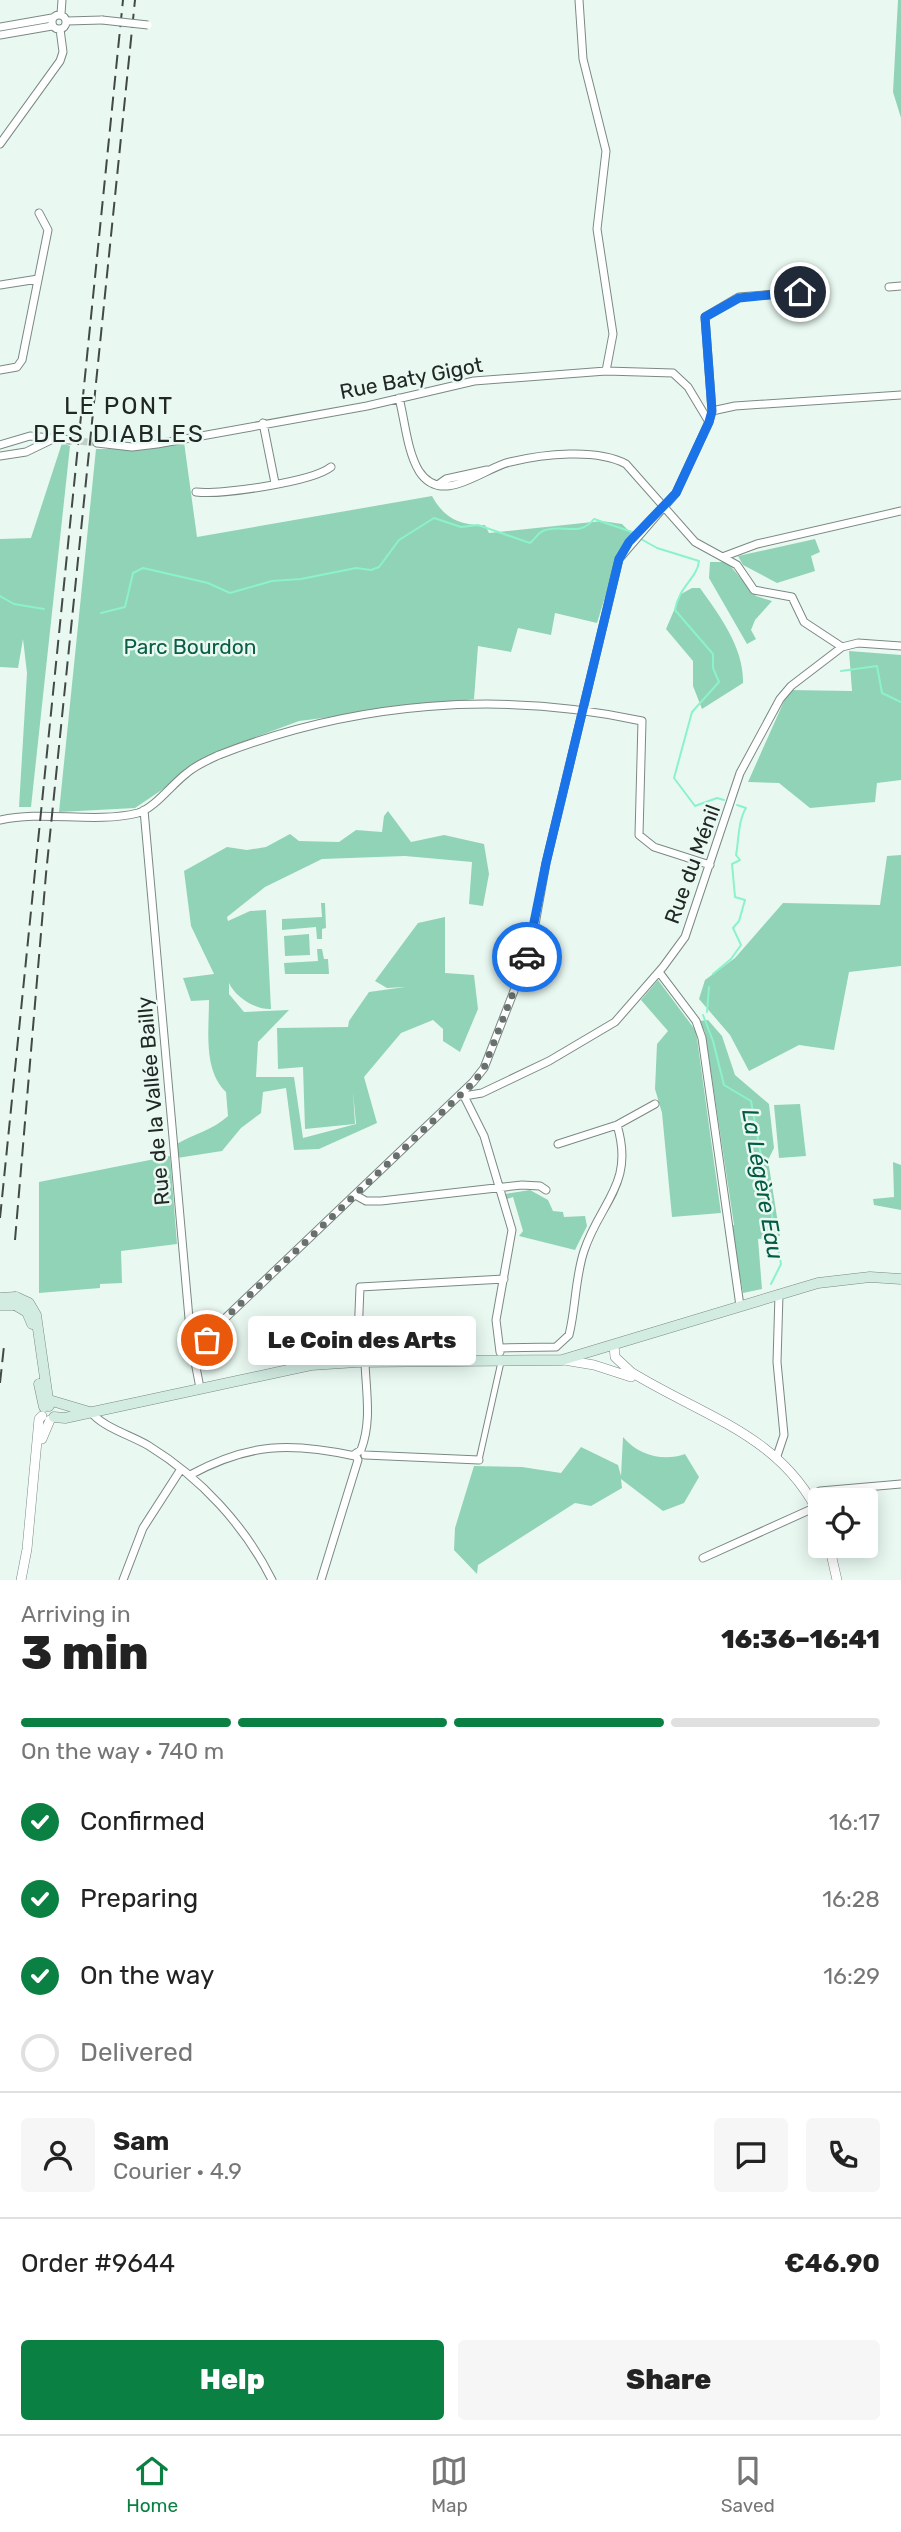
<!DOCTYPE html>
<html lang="en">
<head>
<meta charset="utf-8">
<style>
  body { margin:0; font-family:Rubik,sans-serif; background:#f6f6f6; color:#222; height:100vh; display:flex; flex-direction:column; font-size:26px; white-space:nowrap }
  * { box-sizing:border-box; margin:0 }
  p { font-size:23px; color:#767676 }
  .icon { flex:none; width:38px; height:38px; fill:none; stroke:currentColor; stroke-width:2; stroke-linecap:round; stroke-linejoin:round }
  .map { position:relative; height:1580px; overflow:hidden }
  .side { display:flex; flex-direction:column; background:#fff; flex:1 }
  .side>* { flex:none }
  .buttons { position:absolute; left:808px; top:1488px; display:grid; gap:14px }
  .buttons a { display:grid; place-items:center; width:70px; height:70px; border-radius:7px; background:#fff; box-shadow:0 4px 18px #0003; font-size:35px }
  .pin { position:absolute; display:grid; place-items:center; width:60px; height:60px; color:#fff; margin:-30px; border:4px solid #fff; border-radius:50%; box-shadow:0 2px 7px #0007 }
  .courier { position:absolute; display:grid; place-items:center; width:70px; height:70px; margin:-35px; border:5px solid #1a73e8; border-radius:50%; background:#fff; color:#222; box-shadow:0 2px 9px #0007 }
  .bubble { position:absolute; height:49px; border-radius:7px; background:#fff; box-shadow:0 4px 18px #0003; font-size:23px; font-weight:800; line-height:49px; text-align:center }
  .overview em { font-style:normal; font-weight:800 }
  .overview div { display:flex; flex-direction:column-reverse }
  .overview { display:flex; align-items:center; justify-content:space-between; height:119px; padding:0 21px }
  h1 { font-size:46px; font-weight:800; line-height:52px }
  .bar { display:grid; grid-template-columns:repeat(4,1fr); gap:10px 7px; align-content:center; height:84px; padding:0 21px }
  .bar i { height:9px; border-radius:5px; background:#e0e0e0 }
  .bar .active { background:#0b8043 }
  .bar p { grid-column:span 4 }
  .line { display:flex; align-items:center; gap:18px; padding:0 21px; border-top:2px solid #e0e0e0 }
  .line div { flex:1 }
  .round { display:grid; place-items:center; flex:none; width:74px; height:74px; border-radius:7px; background:#f6f6f6 }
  ol { padding:0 21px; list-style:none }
  li { display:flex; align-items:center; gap:21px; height:77px }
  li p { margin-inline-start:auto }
  li .icon { padding:7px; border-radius:50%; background:#0b8043; color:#fff; stroke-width:4 }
  li:last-child { color:#767676 }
  li i { width:38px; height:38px; border:4px solid #e0e0e0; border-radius:50% }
  .cta { display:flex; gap:14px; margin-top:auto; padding:14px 21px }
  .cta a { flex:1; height:80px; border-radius:7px; background:#0b8043; color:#fff; font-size:28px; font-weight:800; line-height:80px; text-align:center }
  .cta a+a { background:#f6f6f6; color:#222 }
  .menu { display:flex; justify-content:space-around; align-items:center; height:98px; border-top:2px solid #e0e0e0; background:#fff; font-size:19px; color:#767676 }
  .menu a { display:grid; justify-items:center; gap:4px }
  .menu .active { color:#0b8043 }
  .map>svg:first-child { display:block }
  .green { fill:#91d3b7 }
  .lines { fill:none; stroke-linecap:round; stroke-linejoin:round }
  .stream { stroke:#8bf2ca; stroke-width:2 }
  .minor-tunnel { stroke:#c1cfc9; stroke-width:7; stroke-dasharray:7 3.5; stroke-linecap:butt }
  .pedestrian-casing { stroke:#7b8983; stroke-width:7 }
  .minor-casing { stroke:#7b8983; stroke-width:9 }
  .tertiary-casing { stroke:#7b8983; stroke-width:10 }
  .secondary-casing { stroke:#7b8983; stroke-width:11 }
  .pedestrian { stroke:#fff; stroke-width:5 }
  .minor { stroke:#fff; stroke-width:7 }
  .tertiary { stroke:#fff; stroke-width:9 }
  .secondary { stroke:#d2ece2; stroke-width:10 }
  .rail { stroke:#424946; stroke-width:2; stroke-dasharray:14 7; stroke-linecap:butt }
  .minor-bridge-casing { stroke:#7b8983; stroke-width:9; stroke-linecap:butt }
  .secondary-bridge-casing { stroke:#7b8983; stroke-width:11; stroke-linecap:butt }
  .minor-bridge { stroke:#fff; stroke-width:7 }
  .secondary-bridge { stroke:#d2ece2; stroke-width:10 }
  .done { stroke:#67706c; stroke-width:7; stroke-dasharray:0 12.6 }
  .route { stroke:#1a73e8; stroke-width:9 }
  .labels { text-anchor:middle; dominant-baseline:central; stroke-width:5; stroke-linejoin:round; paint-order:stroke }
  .street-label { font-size:21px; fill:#212724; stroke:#e9f9f2 }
  .park-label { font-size:21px; fill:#095e45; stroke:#e9f9f2 }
  .water-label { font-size:23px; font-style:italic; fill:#025b42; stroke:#e9f9f2 }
  .quarter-label { font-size:24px; letter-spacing:2px; fill:#212724; stroke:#e9f9f2 }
</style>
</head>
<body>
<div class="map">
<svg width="901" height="1580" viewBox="0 0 901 1580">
  <rect width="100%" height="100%" fill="#e9f9f2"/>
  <path class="green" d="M898 0H901V118L893 92Z
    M184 442 197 537 432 496C444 518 460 526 485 525L489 533 602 521 622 524 632 534 618 555 597 623 555 613 551 635 518 628 511 652 478 646 474 699 299 721 221 750 135 808 59 812 96 449H136Z
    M62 443 70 446 31 807H19L27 673 23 639 18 668 0 667V539L31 538Z
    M815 539 820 552 811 556 815 571 777 583 743 565 738 556Z
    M710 562H727L756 596 772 601 755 620 751 630 756 639 747 644 709 578Z
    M692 588H700C720 616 744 648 743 683L702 709 693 686V661L666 629 681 594Z
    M849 651 901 655V780L877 783 875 802 810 808 779 783 748 782 789 690 852 691Z
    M388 811 411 842 444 835 484 844 489 874 483 906 469 904 472 862 405 856 322 859 265 887 227 917 228 921 250 911 266 910 271 1009C256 1010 235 997 229 983V994L244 1012 289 1010 258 1042 256 1077H294L303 1138 356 1124 353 1092 355 1124 305 1129 303 1067 278 1069 277 1028 348 1027 349 1021 369 992 405 987 387 988 375 981 418 923 445 917V973L474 975 478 1009 460 1052 443 1041V1029L433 1020 401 1033 364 1077 377 1123 319 1149 294 1150 286 1088 263 1092 261 1113 241 1128 222 1151 177 1158 175 1145C193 1134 213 1130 228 1116L226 1092C203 1070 209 1030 209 1000L191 1001 183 978 214 974 191 926 184 871 227 847 247 850 266 847 290 834 299 841 339 842 356 830 382 832 384 816Z
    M901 855V966L849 972 834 1050 799 1045 749 1071 730 1035 699 999 705 980 735 958 783 903 880 905 887 856Z
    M321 903H325L326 928 322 929V939H317L316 927 282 930V919L322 917Z
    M309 934 310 955 285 956 284 936Z
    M317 949H322L324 959H328L329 974H285L284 963 318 961Z
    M658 980 696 1031 721 1213 672 1217 662 1113 655 1089 657 1044 668 1031 641 1000Z
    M708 1020 722 1036 735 1075 769 1104 774 1148 768 1160 780 1236 758 1239 762 1289 743 1293 731 1226 734 1225 705 1032 699 1021Z
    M800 1104 806 1156 779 1158 774 1105Z
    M170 1156 177 1244 121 1251 122 1283 100 1284V1288L39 1293V1182Z
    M893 1162 901 1165V1210L874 1205 873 1199 894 1197Z
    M530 1190 548 1200 553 1211 563 1212 564 1217 585 1216 587 1226 575 1250 519 1236 523 1231 513 1197 507 1199 505 1194Z
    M623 1437C638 1455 663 1462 685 1454L699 1477 684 1503 663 1511 621 1479 622 1488 591 1506 575 1503 478 1565 477 1574 454 1550 455 1528 474 1466 522 1467 561 1473 581 1447 618 1465 621 1476Z"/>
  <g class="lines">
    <path class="stream" d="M641 539 657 548 699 561C697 579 679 586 675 610L713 654V668L719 682 692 712 674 778 695 806 717 798 724 800
      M0 596 14 604 44 609
      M101 613 125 607 133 573 143 568 208 583 230 593 272 581 301 579 356 568 371 570 379 567 399 540 434 518 461 527 478 525 530 543C535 539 538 533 543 531 562 523 579 538 594 519L632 532
      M841 671 877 666 882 693 901 702
      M713 974 731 959 741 945 733 928 739 921 745 900 735 897 732 864 740 860 736 855C739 839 738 821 746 808L737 805
      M707 1012 709 987
      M703 1015 713 1041 724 1085 751 1101 781 1264 771 1284"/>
    <path class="minor-tunnel" d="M70 440 97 443"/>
    <g class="pedestrian-casing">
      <path id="pedestrian" d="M479 1460 501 1362"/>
    </g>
    <g class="minor-casing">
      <path id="minor" d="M579 0 583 59 606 151 597 229 613 334 606 371
        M61 14 62 0
        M52 22a7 7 0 1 1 14 0a7 7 0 1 1-14 0Z
        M67 21 102 20
        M0 27 52 18
        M0 35 52 26
        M0 144 60 61 63 52 60 29
        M0 285 38 279
        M889 287 901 286
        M0 370 17 367 22 360 48 230 39 213
        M399 398C405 421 407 451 419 471 442 507 483 468 510 462 543 454 597 448 626 464L695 542 737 565 754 590 792 597 804 622 842 647
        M712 411 735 406 901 395
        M263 423 275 483
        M97 443 132 447 157 444 367 406 474 381 606 371 673 373 688 387 709 422
        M0 445 30 436 70 440
        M0 456 26 452 55 438
        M439 484 446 479 487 470
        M196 492C221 495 312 482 331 467
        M725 556 757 544 901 511
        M144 810 191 1341 200 1388
        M0 820C44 810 93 824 138 813 155 808 172 784 187 773 196 765 208 760 219 755 354 702 500 690 642 721L639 835 654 847 710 865
        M659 972 696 1021 702 1038 740 1306
        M460 1096H464L484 1136 512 1230 496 1320 500 1352
        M464 1096 482 1093 549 1061 615 1022 663 967 685 937 740 773 780 699 791 686 842 647 858 643 901 646
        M558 1144 617 1125 655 1104
        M357 1196 366 1201H381L522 1185 540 1186 546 1190
        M500 1348 556 1347 569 1335C576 1307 575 1278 584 1251 600 1202 635 1184 617 1125
        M197 1362 217 1326 473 1082 484 1068 531 947 546 863 619 559 676 493 709 422 712 411 705 317 739 297 800 292
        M357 1362 360 1287 504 1279
        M90 1411C103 1428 131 1435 149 1446 201 1478 245 1526 272 1580
        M365 1455 479 1460
        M777 1456 784 1435 777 1362 779 1294
        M190 1475C249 1443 290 1442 355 1456
        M810 1496 820 1491 901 1484
        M703 1558 816 1507
        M123 1580 143 1528 181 1469
        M321 1580 358 1460 355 1454 361 1450C372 1421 366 1392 365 1362"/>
    </g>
    <g class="tertiary-casing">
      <path id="tertiary" d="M614 1345 615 1357 631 1372C704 1417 784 1436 821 1519
        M564 1360 594 1365 631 1377
        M42 1439 50 1420
        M829 1545 837 1580
        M21 1580 27 1549 39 1419 42 1416"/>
    </g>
    <g class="secondary-casing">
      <path id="secondary" d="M16 1297 29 1303 36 1315 49 1406
        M15 1305 27 1312 32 1324
        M39 1384 44 1407
        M49 1400 86 1411
        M54 1417 65 1418 311 1365 357 1362 562 1360 818 1283 870 1277 901 1279"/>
    </g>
    <use href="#pedestrian" class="pedestrian"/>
    <use href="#minor" class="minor"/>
    <use href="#tertiary" class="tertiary"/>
    <use href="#secondary" class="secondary"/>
    <path class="rail" d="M0 1218 123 0
      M15 1240 46 874 135 0
      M0 1383 4 1346"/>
    <g class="minor-bridge-casing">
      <path id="minor-bridge" d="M102 20 148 25"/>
    </g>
    <g class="secondary-bridge-casing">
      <path id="secondary-bridge" d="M0 1298 16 1297
        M0 1305H15"/>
    </g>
    <use href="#minor-bridge" class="minor-bridge"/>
    <use href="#secondary-bridge" class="secondary-bridge"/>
  </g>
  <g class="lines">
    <path class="done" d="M207 1340 217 1326 475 1081 484 1068 527 957"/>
    <path class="route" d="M527 957 546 863 619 559 629 542 676 493 709 422 712 411 705 317 739 298 800 292"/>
  </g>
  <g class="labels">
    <g class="street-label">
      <text transform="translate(411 378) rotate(-11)">Rue Baty Gigot</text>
      <text transform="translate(692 864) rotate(-70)">Rue du Ménil</text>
      <text transform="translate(153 1101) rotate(-95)">Rue de la Vallée Bailly</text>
    </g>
    <g class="park-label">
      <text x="190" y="646">Parc Bourdon</text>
    </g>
    <g class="water-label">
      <text transform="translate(763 1184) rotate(80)">La Légère Eau</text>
    </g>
    <g class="quarter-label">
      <text x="119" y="406">LE PONT<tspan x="119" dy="28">DES DIABLES</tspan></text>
    </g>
  </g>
</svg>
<div class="buttons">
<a><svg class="icon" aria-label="locate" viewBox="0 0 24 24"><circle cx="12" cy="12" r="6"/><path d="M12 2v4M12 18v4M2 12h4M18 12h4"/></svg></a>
</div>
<div class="pin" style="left:207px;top:1340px;background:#ea580c"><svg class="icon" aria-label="bag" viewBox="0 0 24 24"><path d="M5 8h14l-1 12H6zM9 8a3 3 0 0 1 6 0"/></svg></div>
<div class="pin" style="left:800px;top:292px;background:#1f2937"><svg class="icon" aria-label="home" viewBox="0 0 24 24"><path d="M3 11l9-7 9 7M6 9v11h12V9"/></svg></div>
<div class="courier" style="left:527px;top:957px"><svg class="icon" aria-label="car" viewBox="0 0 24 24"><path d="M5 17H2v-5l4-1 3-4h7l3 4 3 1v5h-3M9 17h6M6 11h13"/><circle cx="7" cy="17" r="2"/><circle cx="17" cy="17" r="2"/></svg></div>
<div class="bubble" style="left:248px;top:1316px;width:228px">Le Coin des Arts</div>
</div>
<section class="side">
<div class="overview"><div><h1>3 min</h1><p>Arriving in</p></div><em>16:36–16:41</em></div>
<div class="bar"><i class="active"></i><i class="active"></i><i class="active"></i><i></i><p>On the way · 740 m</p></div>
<ol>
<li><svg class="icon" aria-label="check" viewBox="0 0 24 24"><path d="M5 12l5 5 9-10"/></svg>Confirmed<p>16:17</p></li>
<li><svg class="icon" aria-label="check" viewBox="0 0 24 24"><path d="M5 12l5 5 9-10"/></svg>Preparing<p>16:28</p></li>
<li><svg class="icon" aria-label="check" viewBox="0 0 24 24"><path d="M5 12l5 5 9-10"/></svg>On the way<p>16:29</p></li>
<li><i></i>Delivered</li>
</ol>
<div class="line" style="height:126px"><a class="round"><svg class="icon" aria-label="person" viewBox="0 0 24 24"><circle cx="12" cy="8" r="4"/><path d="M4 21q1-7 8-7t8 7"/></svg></a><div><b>Sam</b><p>Courier · 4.9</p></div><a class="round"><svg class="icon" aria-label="chat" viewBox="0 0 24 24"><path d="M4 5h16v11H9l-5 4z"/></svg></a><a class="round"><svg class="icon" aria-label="phone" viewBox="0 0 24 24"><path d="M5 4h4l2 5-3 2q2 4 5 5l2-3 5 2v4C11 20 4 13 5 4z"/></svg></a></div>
<div class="line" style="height:91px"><div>Order #9644</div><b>€46.90</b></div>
<div class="cta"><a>Help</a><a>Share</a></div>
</section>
<nav class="menu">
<a class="active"><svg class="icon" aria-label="home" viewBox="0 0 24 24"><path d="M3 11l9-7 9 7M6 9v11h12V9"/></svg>Home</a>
<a><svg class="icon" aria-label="map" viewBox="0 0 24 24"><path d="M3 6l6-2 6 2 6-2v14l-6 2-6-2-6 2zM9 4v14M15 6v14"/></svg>Map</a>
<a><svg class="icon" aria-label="saved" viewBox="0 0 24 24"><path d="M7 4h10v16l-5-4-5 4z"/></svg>Saved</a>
</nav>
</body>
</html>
